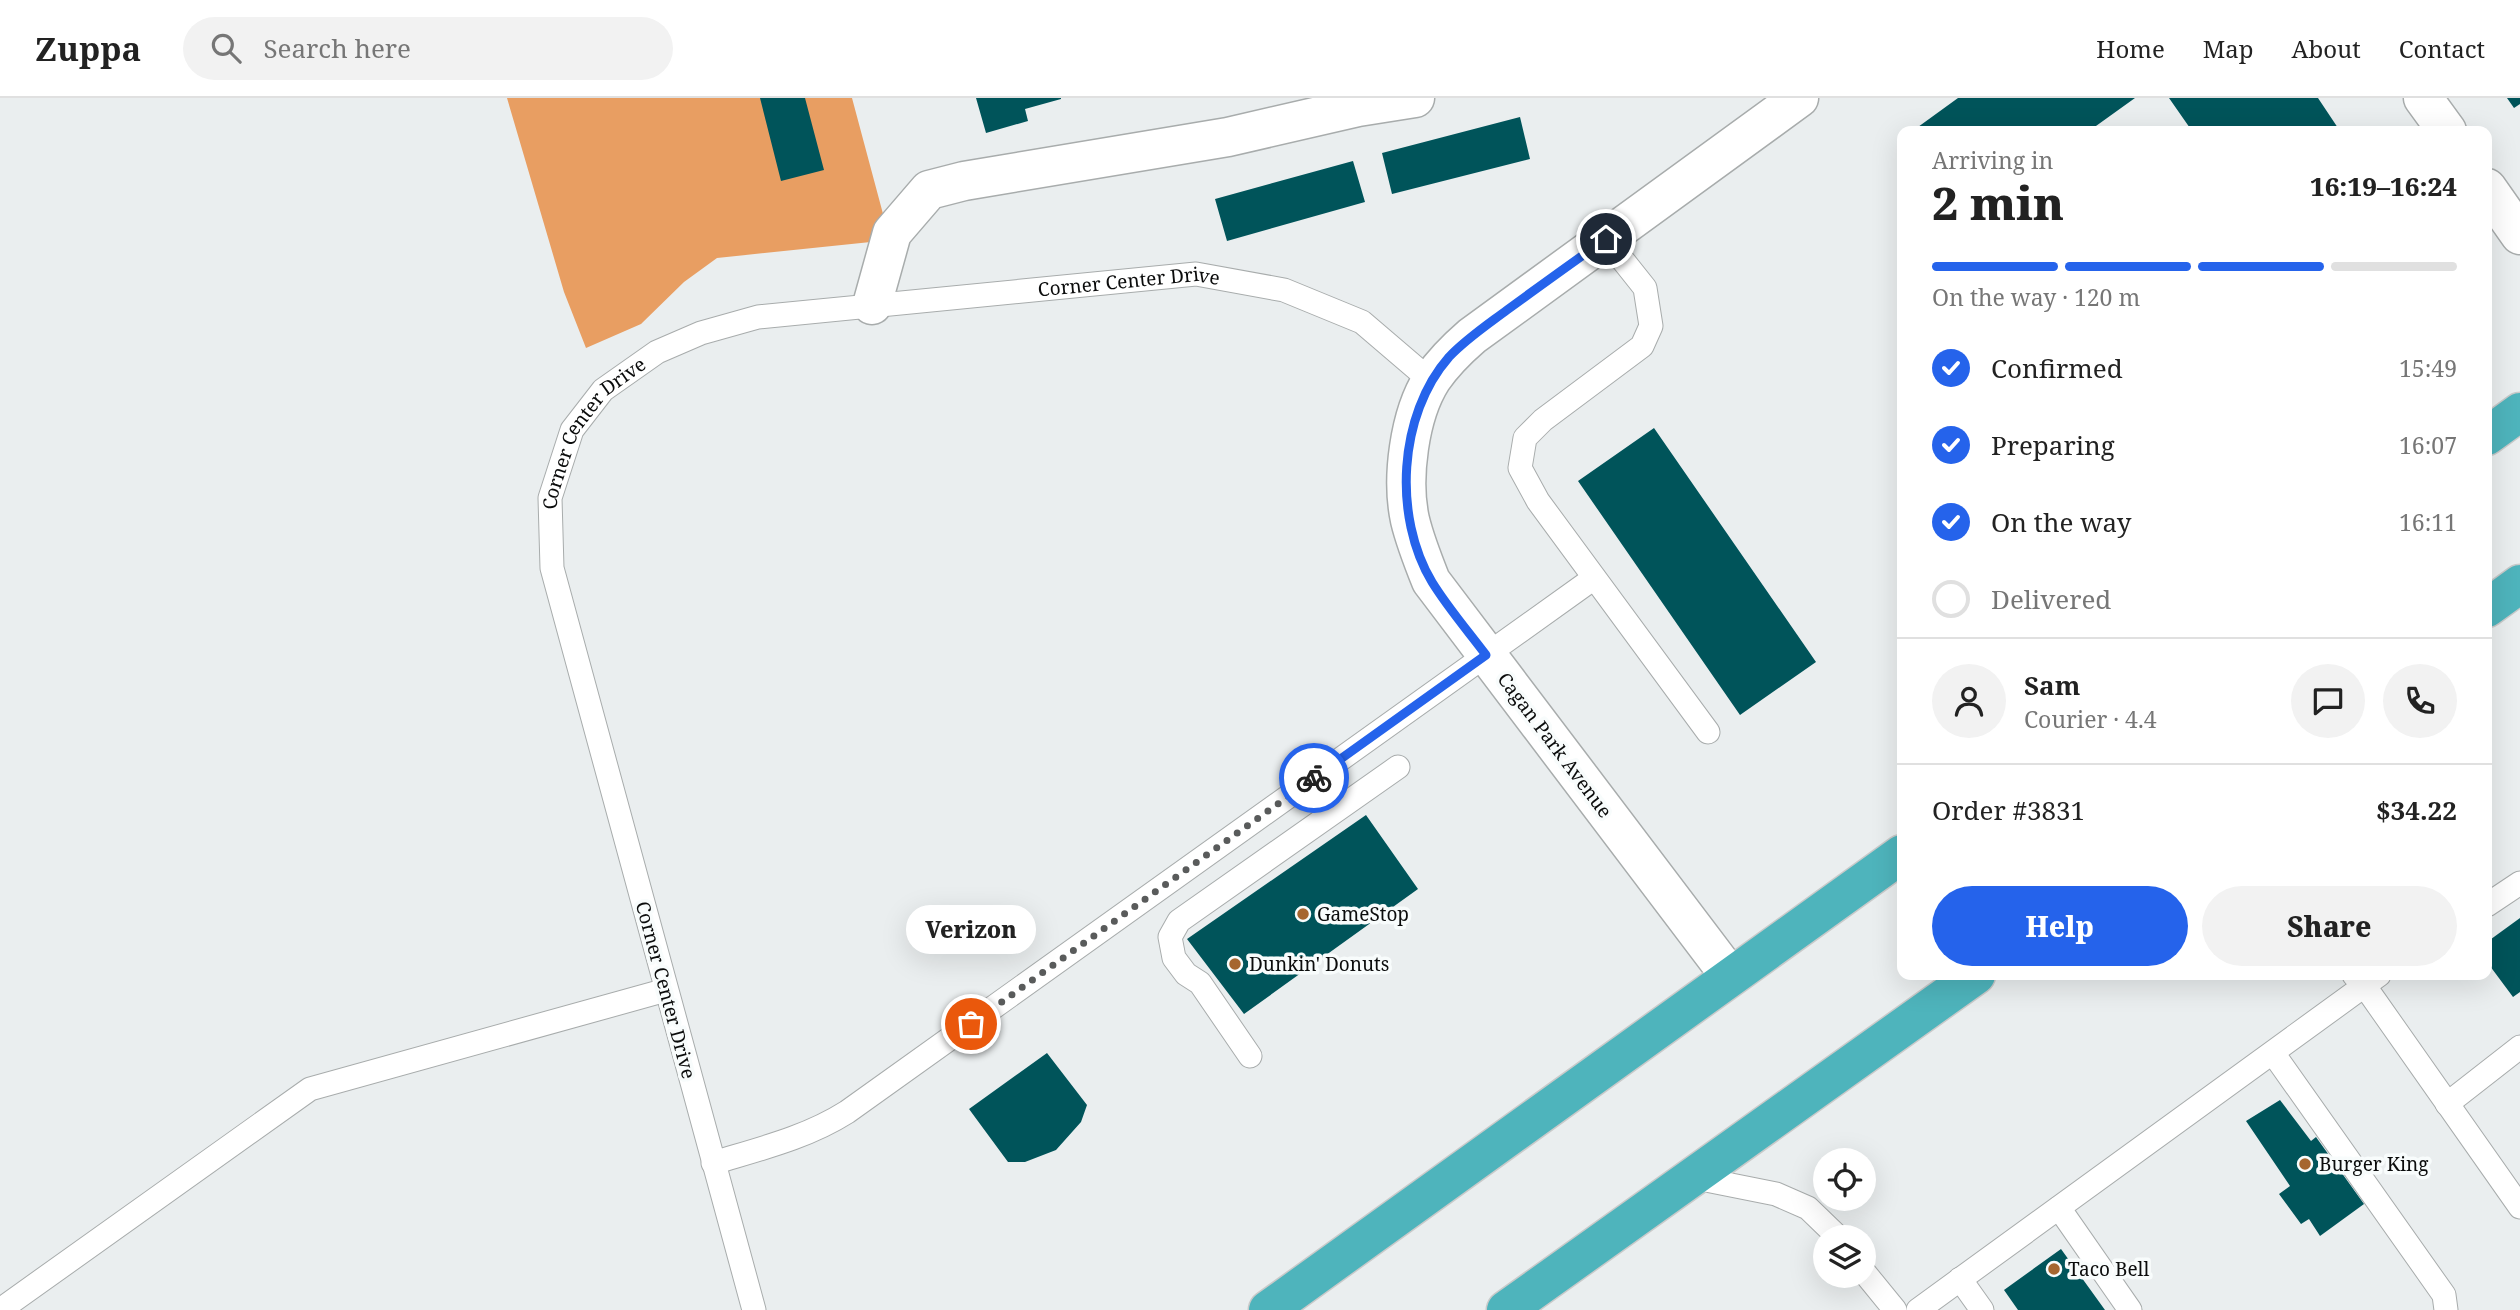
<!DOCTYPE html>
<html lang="en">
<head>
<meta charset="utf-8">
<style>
  body { margin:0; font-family:"Noto Serif",serif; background:#f2f2f2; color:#222; height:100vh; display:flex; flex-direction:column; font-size:26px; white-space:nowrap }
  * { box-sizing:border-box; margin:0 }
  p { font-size:23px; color:#767676 }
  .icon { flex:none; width:38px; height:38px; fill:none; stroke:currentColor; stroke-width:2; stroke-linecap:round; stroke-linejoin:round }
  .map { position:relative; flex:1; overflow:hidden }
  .drawer { position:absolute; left:1897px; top:28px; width:595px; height:854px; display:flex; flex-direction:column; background:#fff; border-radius:14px; box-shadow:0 7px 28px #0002 }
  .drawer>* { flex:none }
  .tools { position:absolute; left:1813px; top:1050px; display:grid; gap:14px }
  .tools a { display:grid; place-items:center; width:63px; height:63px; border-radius:50%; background:#fff; box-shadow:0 7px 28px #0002; font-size:35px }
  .pin { position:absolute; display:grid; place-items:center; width:60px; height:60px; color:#fff; margin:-30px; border:4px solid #fff; border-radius:50%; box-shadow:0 2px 7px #0007 }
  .courier { position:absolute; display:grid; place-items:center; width:70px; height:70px; margin:-35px; border:5px solid #2563eb; border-radius:50%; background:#fff; color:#222; box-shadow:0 2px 9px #0007 }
  .bubble { position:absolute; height:49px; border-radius:24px; background:#fff; box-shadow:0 7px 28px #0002; font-size:23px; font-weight:800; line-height:49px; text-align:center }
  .overview em { font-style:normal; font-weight:800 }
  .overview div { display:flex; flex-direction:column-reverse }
  .overview { display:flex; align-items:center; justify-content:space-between; height:119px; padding:0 35px }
  h1 { font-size:46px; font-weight:800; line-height:52px }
  .bar { display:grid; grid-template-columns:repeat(4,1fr); gap:10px 7px; align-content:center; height:84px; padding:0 35px }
  .bar i { height:9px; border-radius:5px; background:#e0e0e0 }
  .bar .selected { background:#2563eb }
  .bar p { grid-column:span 4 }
  .line { display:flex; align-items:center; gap:18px; padding:0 35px; border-top:2px solid #e0e0e0 }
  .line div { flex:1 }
  .round { display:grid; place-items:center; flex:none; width:74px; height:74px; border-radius:37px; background:#f2f2f2 }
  ol { padding:0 35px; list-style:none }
  li { display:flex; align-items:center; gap:21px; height:77px }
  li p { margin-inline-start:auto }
  li .icon { padding:7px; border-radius:50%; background:#2563eb; color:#fff; stroke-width:4 }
  li:last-child { color:#767676 }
  li i { width:38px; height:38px; border:4px solid #e0e0e0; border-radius:50% }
  .primary-button { display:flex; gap:14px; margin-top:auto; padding:14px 35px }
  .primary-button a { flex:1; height:80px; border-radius:42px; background:#2563eb; color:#fff; font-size:28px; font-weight:800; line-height:80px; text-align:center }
  .primary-button a+a { background:#f2f2f2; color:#222 }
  header { display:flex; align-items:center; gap:42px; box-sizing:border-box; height:98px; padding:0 35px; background:#fff; border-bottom:2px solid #e0e0e0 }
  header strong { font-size:33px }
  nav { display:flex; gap:38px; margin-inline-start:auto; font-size:24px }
  .search { width:490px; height:63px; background:#f2f2f2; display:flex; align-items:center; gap:18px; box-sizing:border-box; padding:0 24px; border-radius:38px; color:#767676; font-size:26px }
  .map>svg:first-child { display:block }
  .forest { fill:#e89e62 }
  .building { fill:#00545a }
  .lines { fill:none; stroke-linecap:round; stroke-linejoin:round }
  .service-casing { stroke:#a8acac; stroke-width:25 }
  .minor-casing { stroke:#a8acac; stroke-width:41 }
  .trunk-casing { stroke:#c9caca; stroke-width:41 }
  .service { stroke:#fff; stroke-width:23 }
  .minor { stroke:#fff; stroke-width:38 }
  .trunk { stroke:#4eb4bc; stroke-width:38 }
  .done { stroke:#595b5b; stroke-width:7; stroke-dasharray:0 12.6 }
  .route { stroke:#2563eb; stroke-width:9 }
  .poi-dot { fill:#a6662f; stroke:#f8fcfc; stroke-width:2.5 }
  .labels { text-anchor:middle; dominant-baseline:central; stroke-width:7; stroke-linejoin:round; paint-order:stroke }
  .street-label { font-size:19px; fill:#0b0c0c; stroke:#f8fcfc }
  .poi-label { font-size:19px; fill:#0b0c0c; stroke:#f8fcfc; text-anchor:start }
</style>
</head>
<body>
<header>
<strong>Zuppa</strong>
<div class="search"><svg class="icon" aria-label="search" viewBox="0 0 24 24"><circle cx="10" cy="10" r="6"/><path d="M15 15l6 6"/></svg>Search here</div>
<nav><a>Home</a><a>Map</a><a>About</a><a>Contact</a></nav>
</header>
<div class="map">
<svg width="2520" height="1212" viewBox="0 0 2520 1212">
  <rect width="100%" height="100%" fill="#eaeeef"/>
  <path class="forest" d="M507 0H852L890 142 717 160 684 184 641 226 586 250 564 194Z"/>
  <path class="building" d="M760 0H805L824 72 781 83Z
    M976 0H1061V1L1025 11 1028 23 986 35Z
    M1958 0H2135L2089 33H1921L1918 29Z
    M2169 0H2318L2340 33H2192Z
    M2507 0H2520V6L2514 10Z
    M1520 19 1530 61 1392 96 1382 55Z
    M1353 63 1365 104 1227 143 1215 101Z
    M1654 330 1816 564 1740 617 1578 383Z
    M1366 717 1418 791 1244 916 1187 841Z
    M2520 820V894L2513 899 2487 864V844Z
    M1047 955 1087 1007 1081 1024 1056 1052 1025 1064H1008L969 1011Z
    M2280 1002 2311 1043 2316 1039 2364 1106 2320 1138 2309 1121 2301 1126 2279 1096 2290 1088 2246 1023Z
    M2061 1151 2105 1212H2018L2004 1192Z"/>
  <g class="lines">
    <g class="service-casing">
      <g id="service">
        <path d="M1606 141 1645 190 1651 228 1642 248 1543 322 1525 340 1520 370 1538 403 1708 634"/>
        <path d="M2487 807 2520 785"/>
        <path d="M2354 877 2364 887 2520 1109"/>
        <path d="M2273 955 2444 1197 2446 1212"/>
        <path d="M1250 958 1200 885 1186 876 1174 860 1170 839 1179 823 1398 669"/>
        <path d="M2447 1006 2520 949"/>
        <path d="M713 1065C759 1051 806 1040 847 1014L1594 480"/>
        <path d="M1691 1079 1776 1096 1808 1110 1838 1139"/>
        <path d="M2059 1110 2130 1212"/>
        <path d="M1864 1174 1895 1212"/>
        <path d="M1960 1181 1982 1212"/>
        <path d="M0 1212 310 991 666 892"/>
        <path id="s1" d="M754 1212 552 470 550 400 572 332 603 292 657 254 701 235 758 219 1196 176 1284 192 1362 224 1431 283"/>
        <path d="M1918 1212 2379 877"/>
      </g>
    </g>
    <g class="minor-casing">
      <path id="minor" d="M2423 0 2447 33
        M2487 90 2520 137
        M872 207 892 135 929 92 964 83 1228 39 1358 9 1415 0
        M1730 878 1431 483C1423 463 1415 443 1410 422 1401 381 1409 317 1432 281 1443 265 1457 251 1472 238L1799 0"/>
    </g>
    <g class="trunk-casing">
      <path id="trunk" d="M2487 338 2520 314
        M2487 510 2520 486
        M1268 1212 1902 756
        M1506 1212 1976 877"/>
    </g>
    <use href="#service" class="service"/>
    <use href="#minor" class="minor"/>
    <use href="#trunk" class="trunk"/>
  </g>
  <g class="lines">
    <path class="done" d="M971 926 1314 680"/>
    <path class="route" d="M1314 680 1486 557C1468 533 1448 510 1432 484 1393 419 1398 317 1449 259 1466 241 1487 227 1507 212 1540 188 1573 164 1606 141"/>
  </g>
  <g class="poi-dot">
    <circle cx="1303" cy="816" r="7"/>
    <circle cx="1235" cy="866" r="7"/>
    <circle cx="2305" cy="1066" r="7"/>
    <circle cx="2054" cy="1171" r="7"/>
  </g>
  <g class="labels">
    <g class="street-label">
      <text stroke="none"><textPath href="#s1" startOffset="1507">Corner Center Drive</textPath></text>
      <text stroke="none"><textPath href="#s1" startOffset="919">Corner Center Drive</textPath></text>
      <text transform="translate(1555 647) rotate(53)">Cagan Park Avenue</text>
      <text transform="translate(666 892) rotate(75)">Corner Center Drive</text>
    </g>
    <g class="poi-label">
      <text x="1317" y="816">GameStop</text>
      <text x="1249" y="866">Dunkin' Donuts</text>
      <text x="2319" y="1066">Burger King</text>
      <text x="2068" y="1171">Taco Bell</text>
    </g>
  </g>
</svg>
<div class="tools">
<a><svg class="icon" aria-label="locate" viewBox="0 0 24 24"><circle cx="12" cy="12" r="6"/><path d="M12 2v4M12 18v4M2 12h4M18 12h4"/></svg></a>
<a><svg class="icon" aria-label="layers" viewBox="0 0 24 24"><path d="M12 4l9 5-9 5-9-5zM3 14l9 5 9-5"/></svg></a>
</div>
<div class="pin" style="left:971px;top:926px;background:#ea580c"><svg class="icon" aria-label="bag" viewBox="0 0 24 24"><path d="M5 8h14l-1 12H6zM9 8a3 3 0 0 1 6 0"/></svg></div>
<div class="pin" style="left:1606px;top:141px;background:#1f2937"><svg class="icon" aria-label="home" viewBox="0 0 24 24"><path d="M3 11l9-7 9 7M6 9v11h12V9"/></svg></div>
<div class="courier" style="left:1314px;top:680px"><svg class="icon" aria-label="bike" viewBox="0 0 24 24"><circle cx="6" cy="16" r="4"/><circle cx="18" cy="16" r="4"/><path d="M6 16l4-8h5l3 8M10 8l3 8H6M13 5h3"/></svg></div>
<div class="bubble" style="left:906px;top:807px;width:130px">Verizon</div>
<section class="drawer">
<div class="overview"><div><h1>2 min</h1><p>Arriving in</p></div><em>16:19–16:24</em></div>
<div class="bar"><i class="selected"></i><i class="selected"></i><i class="selected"></i><i></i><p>On the way · 120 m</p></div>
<ol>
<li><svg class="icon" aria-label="check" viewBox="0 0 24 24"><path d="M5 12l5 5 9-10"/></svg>Confirmed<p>15:49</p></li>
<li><svg class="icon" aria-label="check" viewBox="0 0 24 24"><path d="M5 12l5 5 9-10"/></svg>Preparing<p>16:07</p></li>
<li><svg class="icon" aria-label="check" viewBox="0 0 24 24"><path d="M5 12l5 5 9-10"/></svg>On the way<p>16:11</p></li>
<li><i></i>Delivered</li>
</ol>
<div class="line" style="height:126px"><a class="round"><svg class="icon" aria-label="person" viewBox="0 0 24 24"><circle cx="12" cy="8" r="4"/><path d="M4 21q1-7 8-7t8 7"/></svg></a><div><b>Sam</b><p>Courier · 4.4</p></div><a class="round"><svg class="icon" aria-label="chat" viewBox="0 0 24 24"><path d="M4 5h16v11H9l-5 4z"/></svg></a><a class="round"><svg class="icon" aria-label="phone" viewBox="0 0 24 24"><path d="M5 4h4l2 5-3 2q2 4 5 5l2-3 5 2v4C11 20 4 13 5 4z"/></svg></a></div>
<div class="line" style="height:91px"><div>Order #3831</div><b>$34.22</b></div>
<div class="primary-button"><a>Help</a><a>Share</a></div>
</section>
</div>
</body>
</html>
